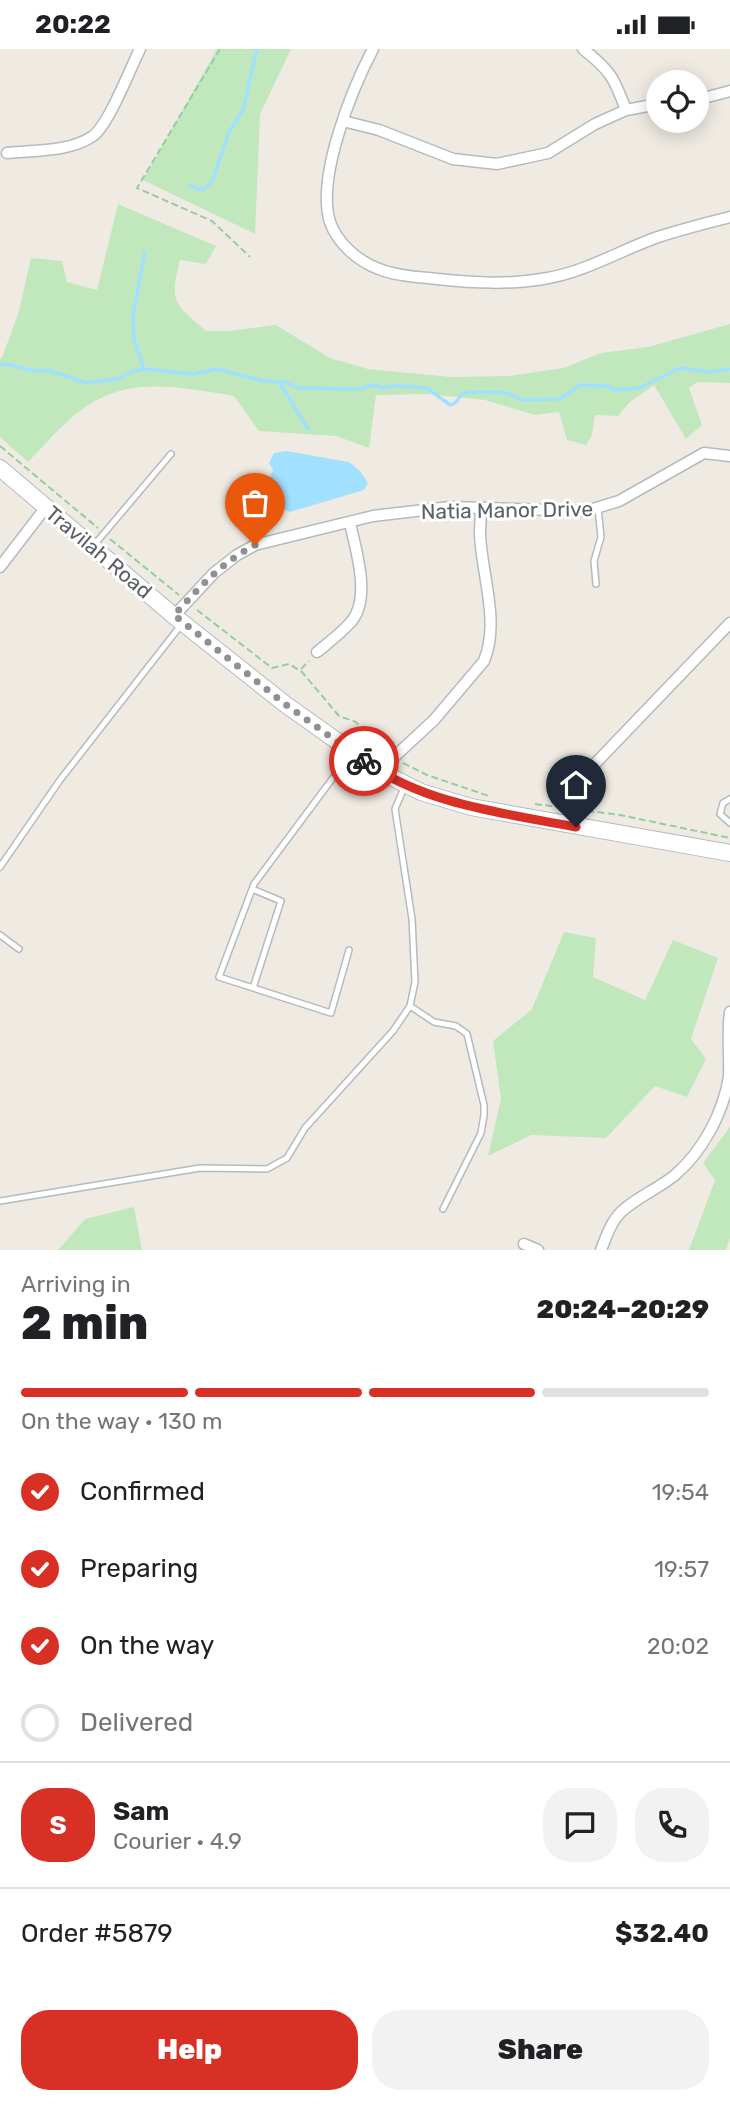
<!DOCTYPE html>
<html lang="en">
<head>
<meta charset="utf-8">
<style>
  body { margin:0; font-family:Rubik,sans-serif; background:#f2f2f2; color:#202124; height:100vh; display:flex; flex-direction:column; font-size:26px; white-space:nowrap }
  * { box-sizing:border-box; margin:0 }
  p { font-size:23px; color:#757577 }
  .icon { flex:none; width:38px; height:38px; fill:none; stroke:currentColor; stroke-width:2; stroke-linecap:round; stroke-linejoin:round }
  .map { position:relative; height:1201px; overflow:hidden }
  .details { display:flex; flex-direction:column; background:#fff; flex:1 }
  .details>* { flex:none }
  .tools { position:absolute; left:646px; top:21px; display:grid; gap:14px }
  .tools a { display:grid; place-items:center; width:63px; height:63px; border-radius:50%; background:#fff; box-shadow:0 4px 18px #0003; font-size:35px }
  .pin { position:absolute; display:grid; place-items:center; width:60px; height:60px; color:#fff; margin:-72px -30px; border-radius:50% 50% 50% 0; rotate:-45deg; box-shadow:0 0 7px #0007 }
  .pin .icon { rotate:45deg }
  .courier { position:absolute; display:grid; place-items:center; width:70px; height:70px; margin:-35px; border:5px solid #d93025; border-radius:50%; background:#fff; color:#222; box-shadow:0 2px 9px #0007 }
  .head em { font-style:normal; font-weight:800 }
  .head div { display:flex; flex-direction:column-reverse }
  .head { display:flex; align-items:center; justify-content:space-between; height:119px; padding:0 21px }
  h1 { font-size:46px; font-weight:800; line-height:52px }
  .bar { display:grid; grid-template-columns:repeat(4,1fr); gap:10px 7px; align-content:center; height:84px; padding:0 21px }
  .bar i { height:9px; border-radius:5px; background:#e0e0e0 }
  .bar .selected { background:#d93025 }
  .bar p { grid-column:span 4 }
  .line { display:flex; align-items:center; gap:18px; padding:0 21px; border-top:2px solid #e0e0e0 }
  .line div { flex:1 }
  .round { display:grid; place-items:center; flex:none; width:74px; height:74px; border-radius:28px; background:#f2f2f2 }
  ol { padding:0 21px; list-style:none }
  li { display:flex; align-items:center; gap:21px; height:77px }
  li p { margin-inline-start:auto }
  li .icon { padding:7px; border-radius:50%; background:#d93025; color:#fff; stroke-width:4 }
  li:last-child { color:#757577 }
  li i { width:38px; height:38px; border:4px solid #e0e0e0; border-radius:50% }
  .button { display:flex; gap:14px; margin-top:auto; padding:14px 21px }
  .button a { flex:1; height:80px; border-radius:28px; background:#d93025; color:#fff; font-size:28px; font-weight:800; line-height:80px; text-align:center }
  .button a+a { background:#f2f2f2; color:#202124 }
  .status { display:flex; justify-content:space-between; align-items:center; height:49px; padding:0 35px; background:#fff; direction:ltr }
  .status svg { height:19px; fill:currentColor }
  .map>svg:first-child { display:block }
  .green { fill:#c1e8bd }
  .water { fill:#a2e0ff }
  .lines { fill:none; stroke-linecap:round; stroke-linejoin:round }
  .stream { stroke:#a2e0ff; stroke-width:3.5 }
  .lane-casing { stroke:#b5babe; stroke-width:8 }
  .street-casing { stroke:#b5babe; stroke-width:13 }
  .secondary-casing { stroke:#b4b9be; stroke-width:18 }
  .path { stroke:#97cca1; stroke-width:2; stroke-dasharray:7 3.5; stroke-linecap:butt }
  .lane { stroke:#fff; stroke-width:5 }
  .street { stroke:#fff; stroke-width:10 }
  .secondary { stroke:#fff; stroke-width:16 }
  .done { stroke:#8f9191; stroke-width:7; stroke-dasharray:0 12.6 }
  .route { stroke:#d93025; stroke-width:9 }
  .labels { text-anchor:middle; dominant-baseline:central; stroke-width:6; stroke-linejoin:round; paint-order:stroke }
  .street-label { font-size:21px; fill:#5b6065; stroke:#fff }
</style>
</head>
<body>
<div class="status"><b>20:22</b><svg viewBox="0 0 49 12"><path d="M0 12V9h3v3zM5 12V6h3v6zM10 12V3h3v9zM15 12V0h3v12zM26 1h20v11H26zM47 4h2v5h-2z"/></svg></div>
<div class="map">
<svg width="730" height="1201" viewBox="0 0 730 1201">
  <rect width="100%" height="100%" fill="#efebe3"/>
  <path class="green" d="M217 0H291L260 65 255 185 143 131Z
    M118 155 216 197 206 215 180 211C169 254 174 254 206 282H229L276 276 330 309 368 320 451 328 509 327 564 319 601 304 648 298 730 275V334L697 333 689 339 702 376 686 390 654 336 629 354 618 367 595 366 592 386 586 396 567 391 559 363 535 366 485 351 429 345 376 346 369 399 336 387 259 382 234 347C190 340 143 329 101 349 72 362 50 391 28 413L0 388V310L3 306 19 262 31 209 62 212 67 233 97 241Z
    M564 883 596 889 593 928 645 951 673 891 718 909 691 990 706 1010 687 1048 655 1037 606 1089 531 1086 488 1107 501 1050 493 992 532 960Z
    M730 1078V1189L726 1201H689L715 1131 703 1114Z
    M134 1158 142 1201H58L85 1170Z"/>
  <path class="water" d="M286 402 349 413 360 422 368 434 364 441 290 463 273 456 265 440 273 421 269 414 274 404Z"/>
  <g class="lines">
    <path class="stream" d="M190 137 203 141 212 133 229 83 243 61 257 0
      M0 316 7 315 35 322H51L86 334 118 330 130 323 144 320 194 325 218 320 263 332 285 333 298 339 358 340 374 336 383 339 397 337 427 339 450 356 455 354 462 345 470 343 508 344 522 351 560 350 580 336 608 337 614 341 639 339 680 319 710 323 730 320
      M144 320 134 290 133 266 145 203
      M279 333 308 380"/>
    <g class="lane-casing">
      <path id="lane" d="M95 495 171 405
        M596 535 594 512 601 488 598 460
        M730 750 723 754 720 765 730 774
        M0 818 60 731 181 576
        M252 840 281 852 253 939
        M0 886 19 900
        M349 901 331 964 219 928 254 835 350 706
        M410 957 434 973 456 977 467 985 484 1056V1066L481 1084 443 1160
        M0 1152 200 1119 267 1120 287 1109 305 1079 393 982 410 957 415 933 412 870 395 760 404 739"/>
    </g>
    <g class="street-casing">
      <path id="street" d="M373 0C352 40 316 129 330 173 337 194 359 213 379 220 397 227 418 228 437 230 474 234 511 236 548 229 587 222 621 201 658 188 682 180 706 174 730 168
        M583 0C611 22 614 29 626 61
        M696 51 730 42
        M343 72 379 81 453 110 497 115 548 104 595 75 626 61 658 55
        M7 104C34 101 70 103 93 87 109 75 130 20 140 0
        M0 518 46 458
        M174 567 214 524 237 506 255 496 373 467 450 458 586 462 619 452 704 404 730 407
        M317 603C328 594 340 585 350 574 372 551 356 502 350 474
        M590 720 730 574
        M379 722 434 671 484 612C500 573 482 527 480 486 480 477 481 467 481 458
        M524 1195 538 1201
        M601 1201C606 1188 611 1173 621 1163 637 1148 658 1140 675 1126 703 1102 723 1064 729 1028 730 1006 727 984 730 963"/>
    </g>
    <g class="secondary-casing">
      <path id="secondary" d="M0 419 174 567 285 655 379 722 421 743 471 758 730 804"/>
    </g>
    <path class="path" d="M220 0 137 139 212 172 250 208
      M0 397 98 479
      M110 490 179 546
      M197 561 272 619 289 615 302 623 339 667 356 673 371 693 383 702
      M301 620 309 612
      M403 714 427 726 489 747
      M535 755 620 766 730 789"/>
    <use href="#lane" class="lane"/>
    <use href="#street" class="street"/>
    <use href="#secondary" class="secondary"/>
  </g>
  <g class="lines">
    <path class="done" d="M255 496C222 513 199 539 174 566L285 655 364 712"/>
    <path class="route" d="M364 712C426 756 504 764 576 778"/>
  </g>
  <g class="labels">
    <g class="street-label">
      <text transform="translate(507 461) rotate(-1)">Natia Manor Drive</text>
      <text transform="translate(99 503) rotate(40)">Travilah Road</text>
    </g>
  </g>
</svg>
<div class="tools">
<a><svg class="icon" aria-label="locate" viewBox="0 0 24 24"><circle cx="12" cy="12" r="6"/><path d="M12 2v4M12 18v4M2 12h4M18 12h4"/></svg></a>
</div>
<div class="pin" style="left:255px;top:496px;background:#ea580c"><svg class="icon" aria-label="bag" viewBox="0 0 24 24"><path d="M5 8h14l-1 12H6zM9 8a3 3 0 0 1 6 0"/></svg></div>
<div class="pin" style="left:576px;top:778px;background:#1f2937"><svg class="icon" aria-label="home" viewBox="0 0 24 24"><path d="M3 11l9-7 9 7M6 9v11h12V9"/></svg></div>
<div class="courier" style="left:364px;top:712px"><svg class="icon" aria-label="bike" viewBox="0 0 24 24"><circle cx="6" cy="16" r="4"/><circle cx="18" cy="16" r="4"/><path d="M6 16l4-8h5l3 8M10 8l3 8H6M13 5h3"/></svg></div>
</div>
<section class="details">
<div class="head"><div><h1>2 min</h1><p>Arriving in</p></div><em>20:24–20:29</em></div>
<div class="bar"><i class="selected"></i><i class="selected"></i><i class="selected"></i><i></i><p>On the way · 130 m</p></div>
<ol>
<li><svg class="icon" aria-label="check" viewBox="0 0 24 24"><path d="M5 12l5 5 9-10"/></svg>Confirmed<p>19:54</p></li>
<li><svg class="icon" aria-label="check" viewBox="0 0 24 24"><path d="M5 12l5 5 9-10"/></svg>Preparing<p>19:57</p></li>
<li><svg class="icon" aria-label="check" viewBox="0 0 24 24"><path d="M5 12l5 5 9-10"/></svg>On the way<p>20:02</p></li>
<li><i></i>Delivered</li>
</ol>
<div class="line" style="height:126px"><b class="round" style="background:#d93025;color:#fff">S</b><div><b>Sam</b><p>Courier · 4.9</p></div><a class="round"><svg class="icon" aria-label="chat" viewBox="0 0 24 24"><path d="M4 5h16v11H9l-5 4z"/></svg></a><a class="round"><svg class="icon" aria-label="phone" viewBox="0 0 24 24"><path d="M5 4h4l2 5-3 2q2 4 5 5l2-3 5 2v4C11 20 4 13 5 4z"/></svg></a></div>
<div class="line" style="height:91px"><div>Order #5879</div><b>$32.40</b></div>
<div class="button"><a>Help</a><a>Share</a></div>
</section>
</body>
</html>
